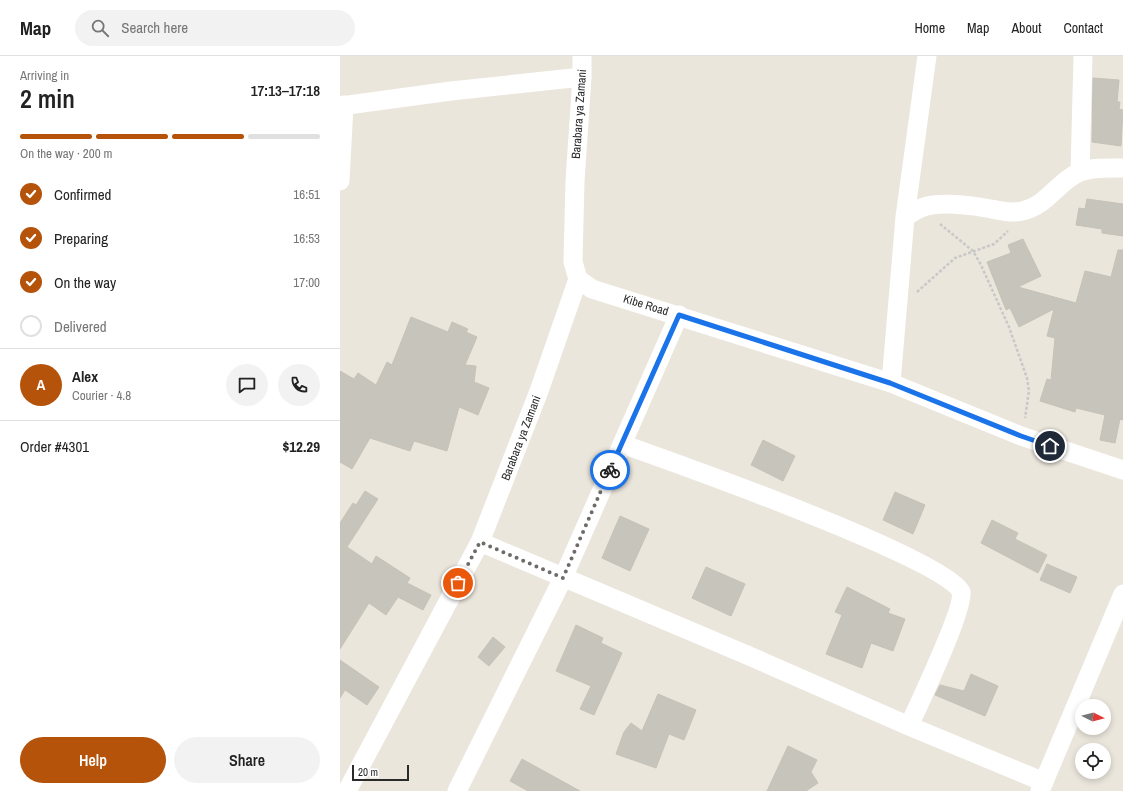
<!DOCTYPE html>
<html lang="en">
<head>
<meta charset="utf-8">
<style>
  body { margin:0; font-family:"Archivo Narrow",sans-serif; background:#f2f2f2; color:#222; height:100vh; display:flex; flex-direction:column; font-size:15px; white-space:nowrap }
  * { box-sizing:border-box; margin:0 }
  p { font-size:13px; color:#767676 }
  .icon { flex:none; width:22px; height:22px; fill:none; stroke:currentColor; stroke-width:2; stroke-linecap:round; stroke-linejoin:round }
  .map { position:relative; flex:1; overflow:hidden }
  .drawer { display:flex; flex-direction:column; background:#fff; width:340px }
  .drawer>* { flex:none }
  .needle { width:26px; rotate:96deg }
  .tools { position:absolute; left:735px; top:643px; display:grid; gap:8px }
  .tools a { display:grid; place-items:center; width:36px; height:36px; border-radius:50%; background:#fff; box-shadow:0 2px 6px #0003; font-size:20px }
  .scale { position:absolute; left:12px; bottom:10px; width:57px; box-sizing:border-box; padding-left:4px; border:2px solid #2a2a2a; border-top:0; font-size:11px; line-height:14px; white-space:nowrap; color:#2a2a2a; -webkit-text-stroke:3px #fff; paint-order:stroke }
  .pin { position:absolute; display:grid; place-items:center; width:34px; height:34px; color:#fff; margin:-17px; border:2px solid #fff; border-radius:50%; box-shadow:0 1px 4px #0007 }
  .courier { position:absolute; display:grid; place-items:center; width:40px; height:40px; margin:-20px; border:3px solid #1a73e8; border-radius:50%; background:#fff; color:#222; box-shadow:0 1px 5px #0007 }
  .overview em { font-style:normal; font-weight:600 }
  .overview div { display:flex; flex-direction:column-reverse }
  .overview { display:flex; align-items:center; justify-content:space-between; height:68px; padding:0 20px }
  h1 { font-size:26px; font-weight:600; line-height:30px }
  .bar { display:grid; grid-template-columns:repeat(4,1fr); gap:6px 4px; align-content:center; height:48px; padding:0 20px }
  .bar i { height:5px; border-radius:3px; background:#e0e0e0 }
  .bar .active { background:#b45309 }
  .bar p { grid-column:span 4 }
  .line { display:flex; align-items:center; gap:10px; padding:0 20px; border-top:1px solid #e0e0e0 }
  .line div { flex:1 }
  .round { display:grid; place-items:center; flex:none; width:42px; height:42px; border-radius:21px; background:#f2f2f2 }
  ol { padding:0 20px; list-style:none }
  li { display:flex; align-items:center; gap:12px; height:44px }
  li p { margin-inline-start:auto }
  li .icon { padding:4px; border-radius:50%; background:#b45309; color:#fff; stroke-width:4 }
  li:last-child { color:#767676 }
  li i { width:22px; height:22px; border:2px solid #e0e0e0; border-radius:50% }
  .primary-button { display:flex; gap:8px; margin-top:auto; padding:8px 20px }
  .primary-button a { flex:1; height:46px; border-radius:24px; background:#b45309; color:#fff; font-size:16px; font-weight:600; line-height:46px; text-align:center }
  .primary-button a+a { background:#f2f2f2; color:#222 }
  header { display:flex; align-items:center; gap:24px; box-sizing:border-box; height:56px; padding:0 20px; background:#fff; border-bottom:1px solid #e0e0e0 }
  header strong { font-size:19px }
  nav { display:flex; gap:22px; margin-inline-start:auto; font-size:14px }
  .search { width:280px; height:36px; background:#f2f2f2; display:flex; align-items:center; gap:10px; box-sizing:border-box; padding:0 14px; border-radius:22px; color:#767676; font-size:15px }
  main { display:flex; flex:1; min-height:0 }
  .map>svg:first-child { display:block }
  .building { fill:#c7c4bb; stroke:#c7c2b6 }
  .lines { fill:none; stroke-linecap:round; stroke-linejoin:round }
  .path { stroke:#c8c8c8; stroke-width:2.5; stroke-dasharray:3 2; stroke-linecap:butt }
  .minor { stroke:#fff; stroke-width:19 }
  .done { stroke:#6e6c68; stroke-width:4; stroke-dasharray:0 7.2 }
  .route { stroke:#1a73e8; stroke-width:5 }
  .labels { text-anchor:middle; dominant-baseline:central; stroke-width:3.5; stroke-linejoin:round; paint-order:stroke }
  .street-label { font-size:12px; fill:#2a2a2a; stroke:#fff }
</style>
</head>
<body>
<header>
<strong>Map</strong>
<div class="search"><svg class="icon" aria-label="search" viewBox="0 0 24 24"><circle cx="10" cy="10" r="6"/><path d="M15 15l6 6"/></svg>Search here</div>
<nav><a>Home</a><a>Map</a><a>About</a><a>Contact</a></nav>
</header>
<main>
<section class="drawer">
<div class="overview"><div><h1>2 min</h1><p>Arriving in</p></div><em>17:13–17:18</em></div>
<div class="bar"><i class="active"></i><i class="active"></i><i class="active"></i><i></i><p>On the way · 200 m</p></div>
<ol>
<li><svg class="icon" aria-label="check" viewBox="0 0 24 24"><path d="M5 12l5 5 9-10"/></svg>Confirmed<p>16:51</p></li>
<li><svg class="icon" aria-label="check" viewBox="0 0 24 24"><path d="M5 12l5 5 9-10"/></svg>Preparing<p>16:53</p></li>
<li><svg class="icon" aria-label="check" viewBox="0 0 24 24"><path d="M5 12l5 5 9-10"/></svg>On the way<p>17:00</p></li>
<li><i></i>Delivered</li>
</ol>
<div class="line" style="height:72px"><b class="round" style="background:#b45309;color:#fff">A</b><div><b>Alex</b><p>Courier · 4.8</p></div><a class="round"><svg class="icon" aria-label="chat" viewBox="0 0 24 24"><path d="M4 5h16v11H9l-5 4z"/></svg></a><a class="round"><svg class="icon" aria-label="phone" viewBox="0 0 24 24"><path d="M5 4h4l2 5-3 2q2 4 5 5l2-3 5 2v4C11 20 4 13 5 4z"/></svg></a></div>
<div class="line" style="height:52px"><div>Order #4301</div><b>$12.29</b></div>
<div class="primary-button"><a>Help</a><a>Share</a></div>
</section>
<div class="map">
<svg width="783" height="735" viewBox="0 0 783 735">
  <rect width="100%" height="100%" fill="#ebe6dc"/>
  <path class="building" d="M753 22 779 24 777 46H780L779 53 783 54 781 90 752 86Z
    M747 143 783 148V180L762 177V173L736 169 739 152 745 153Z
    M683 183 701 220 678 231 736 247 745 215 771 221 778 194H783V364L780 363 775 387 760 384 765 359 736 352 735 356 700 345 707 323 711 324 715 282 707 280 714 253 679 271 670 252 666 254 647 206 671 197 668 189Z
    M71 261 108 276 112 266 128 273 126 276 137 281 125 309 136 310 134 326 149 332 138 359 119 351 107 395 74 385 70 395 30 382 12 413 0 406V315L14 323 18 317 36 329 47 306 52 309Z
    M423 384 455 400 443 425 411 409Z
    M25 435 38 443 7 491 32 508 36 500 70 522 67 527 91 539 83 554 58 541 46 559 29 547 0 593V467L13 447 16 449Z
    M555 436 585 449 573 478 543 464Z
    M280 460 309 473 290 515 262 502Z
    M652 464 678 477 675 483 707 499 698 517 641 487Z
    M707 508 737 521 730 537 700 524Z
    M366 511 405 528 391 560 352 542Z
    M507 531 550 553 548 557 565 563 553 595 531 587 522 612 486 598 502 559 495 556Z
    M236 569 263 582 261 587 282 597 254 659 240 653 251 630 216 615Z
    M153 581 165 591 149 610 138 601Z
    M0 604 39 631 27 649 5 634 0 642Z
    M631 618 658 630 645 660 595 639 600 629 624 635Z
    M318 638 356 654 344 684 329 678 316 712 276 698 284 676 291 667 302 675Z
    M448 690 477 704 471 716 478 727 466 735H427Z
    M182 703 240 735H188L170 725Z"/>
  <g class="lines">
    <path class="path" d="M600 168 633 195 641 209 669 271 687 322 689 335 685 362
      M577 236 615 202 654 188 668 175"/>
    <path class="minor" d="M0 50 111 35 242 21
      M740 116 743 0
      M0 125 4 49
      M565 161C570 158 576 154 581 152 598 145 628 149 646 152 658 154 670 158 682 155 707 150 718 125 740 116 753 111 770 112 783 112
      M238 223 252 233 551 327 681 380 783 414
      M551 327 565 161 587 0
      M282 388C327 404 613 505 621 536 625 551 578 650 569 670
      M140 486 407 599 569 670 704 726
      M7 735 140 486 199 335 238 223 233 206 235 125 242 21V0
      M117 735 223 522 339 259
      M700 735 783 538"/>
  </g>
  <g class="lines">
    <path class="done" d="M118 527 140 486 223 522 270 414"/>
    <path class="route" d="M270 414 339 259 550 327 681 380 710 390"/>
  </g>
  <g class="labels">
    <g class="street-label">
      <text transform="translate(239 58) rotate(-86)">Barabara ya Zamani</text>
      <text transform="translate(306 249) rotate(17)">Kibe Road</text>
      <text transform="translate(181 382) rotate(-69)">Barabara ya Zamani</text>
    </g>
  </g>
</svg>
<div class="tools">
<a><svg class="needle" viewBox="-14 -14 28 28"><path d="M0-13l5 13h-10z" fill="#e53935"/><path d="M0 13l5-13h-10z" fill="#767676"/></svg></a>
<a><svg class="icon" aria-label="locate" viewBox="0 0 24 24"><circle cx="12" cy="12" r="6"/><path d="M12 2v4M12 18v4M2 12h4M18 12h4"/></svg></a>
</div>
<div class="scale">20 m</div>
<div class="pin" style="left:118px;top:527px;background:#ea580c"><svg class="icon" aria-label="bag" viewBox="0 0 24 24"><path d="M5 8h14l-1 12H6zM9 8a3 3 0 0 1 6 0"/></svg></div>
<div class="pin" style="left:710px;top:390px;background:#1f2937"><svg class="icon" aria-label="home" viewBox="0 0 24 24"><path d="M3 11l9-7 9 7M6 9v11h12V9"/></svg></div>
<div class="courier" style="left:270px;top:414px"><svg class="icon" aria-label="bike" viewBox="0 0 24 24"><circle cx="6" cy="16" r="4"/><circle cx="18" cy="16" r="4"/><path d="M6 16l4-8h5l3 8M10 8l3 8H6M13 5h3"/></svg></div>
</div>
</main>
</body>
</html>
